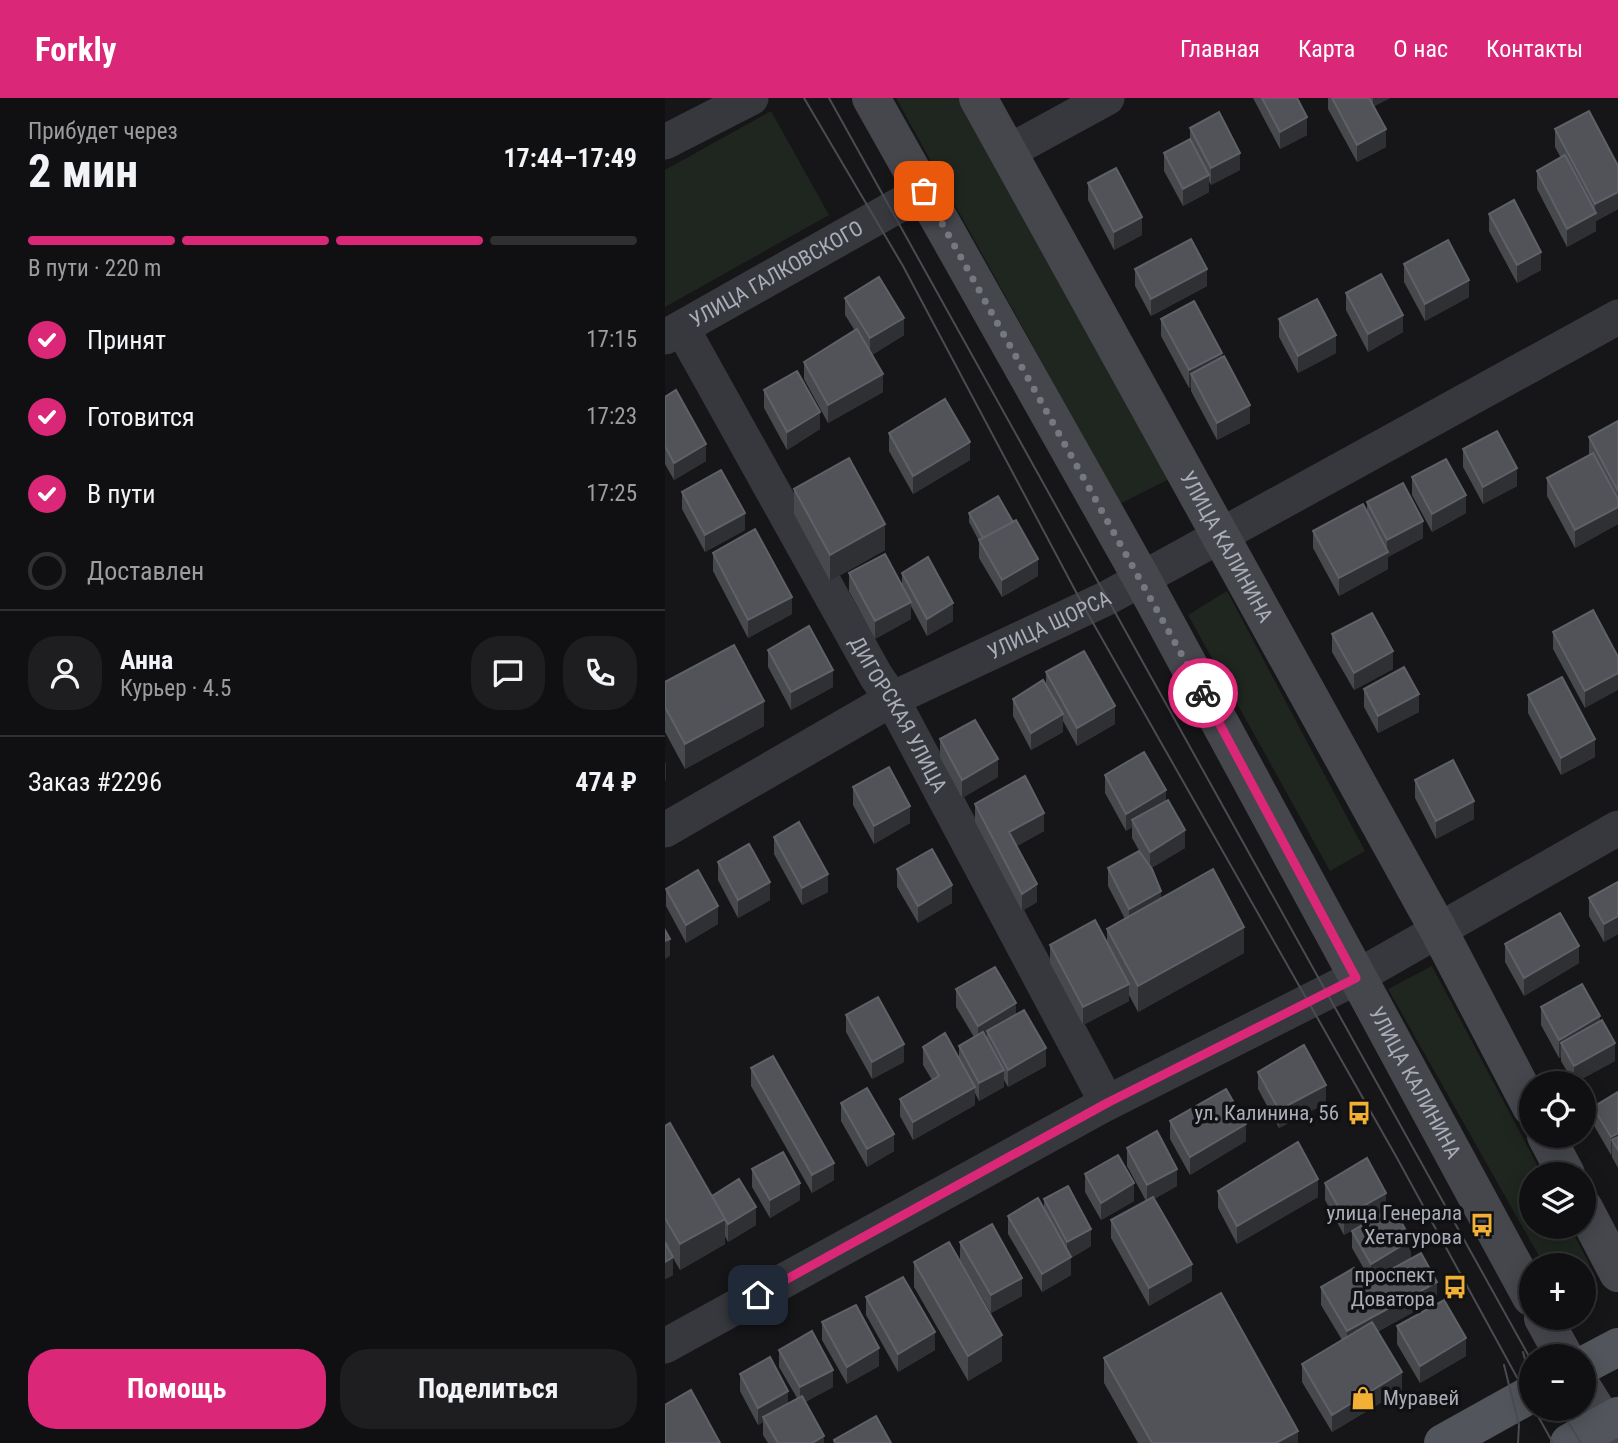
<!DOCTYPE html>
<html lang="ru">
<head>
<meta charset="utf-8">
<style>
  body { margin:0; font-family:"Roboto Condensed",sans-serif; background:#1e1e20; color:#f1f3f6; height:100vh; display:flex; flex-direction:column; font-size:26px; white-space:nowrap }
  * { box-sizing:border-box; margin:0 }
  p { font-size:23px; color:#9c9d9f }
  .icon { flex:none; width:38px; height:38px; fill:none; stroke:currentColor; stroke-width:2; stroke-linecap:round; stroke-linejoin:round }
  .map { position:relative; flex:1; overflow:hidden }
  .drawer { display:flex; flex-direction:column; background:#101012; width:665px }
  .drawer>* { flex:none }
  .tools { position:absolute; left:854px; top:973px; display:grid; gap:14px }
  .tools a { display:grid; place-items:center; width:77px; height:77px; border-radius:50%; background:#101012; box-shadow:0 4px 18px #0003,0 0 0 2px #303032; font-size:35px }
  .pin { position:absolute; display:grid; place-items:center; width:60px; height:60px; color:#fff; margin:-30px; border-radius:14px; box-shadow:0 4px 10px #0006 }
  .courier { position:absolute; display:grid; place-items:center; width:70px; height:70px; margin:-35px; border:5px solid #db2777; border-radius:50%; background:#fff; color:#222; box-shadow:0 2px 9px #0007 }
  .headline em { font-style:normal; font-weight:700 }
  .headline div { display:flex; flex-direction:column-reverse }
  .headline { display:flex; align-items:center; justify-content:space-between; height:119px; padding:0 28px }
  h1 { font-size:46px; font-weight:700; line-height:52px }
  .bar { display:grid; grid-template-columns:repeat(4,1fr); gap:10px 7px; align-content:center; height:84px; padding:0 28px }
  .bar i { height:9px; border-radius:5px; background:#303032 }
  .bar .current { background:#db2777 }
  .bar p { grid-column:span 4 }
  .line { display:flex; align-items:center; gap:18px; padding:0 28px; border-top:2px solid #303032 }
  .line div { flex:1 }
  .round { display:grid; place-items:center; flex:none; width:74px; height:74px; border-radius:28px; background:#1e1e20 }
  ol { padding:0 28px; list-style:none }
  li { display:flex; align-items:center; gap:21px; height:77px }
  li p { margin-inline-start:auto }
  li .icon { padding:7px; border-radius:50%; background:#db2777; color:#fff; stroke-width:4 }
  li:last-child { color:#9c9d9f }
  li i { width:38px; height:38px; border:4px solid #303032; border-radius:50% }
  .cta { display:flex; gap:14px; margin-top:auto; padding:14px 28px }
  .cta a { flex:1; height:80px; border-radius:28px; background:#db2777; color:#fff; font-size:28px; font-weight:700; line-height:80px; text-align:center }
  .cta a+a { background:#1e1e20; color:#f1f3f6 }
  header { display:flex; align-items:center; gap:42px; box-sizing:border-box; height:98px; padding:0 35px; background:#db2777; color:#fff }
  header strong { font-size:33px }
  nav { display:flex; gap:38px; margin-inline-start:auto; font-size:24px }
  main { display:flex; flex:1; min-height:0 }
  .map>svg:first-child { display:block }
  .green { fill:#1e261f }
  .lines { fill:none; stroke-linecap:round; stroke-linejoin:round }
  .minor { stroke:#37383d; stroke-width:35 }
  .secondary { stroke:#45474d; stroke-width:38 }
  .primary { stroke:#53555c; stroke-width:38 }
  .tram { stroke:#4a4c52; stroke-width:2 }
  .wall { fill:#47494d }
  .shaded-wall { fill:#2f3033 }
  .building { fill:#525359; stroke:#5f6168; stroke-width:2 }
  .done { stroke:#757880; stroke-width:7; stroke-dasharray:0 12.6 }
  .route { stroke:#db2777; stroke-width:9 }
  .labels { text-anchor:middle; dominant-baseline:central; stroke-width:7; stroke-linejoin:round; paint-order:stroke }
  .street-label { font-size:21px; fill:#a8adb8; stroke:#111113 }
  .poi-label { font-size:21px; fill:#a8adb8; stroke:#111113; text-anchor:end }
</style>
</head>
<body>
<header>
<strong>Forkly</strong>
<nav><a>Главная</a><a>Карта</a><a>О нас</a><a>Контакты</a></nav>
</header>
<main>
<section class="drawer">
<div class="headline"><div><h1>2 мин</h1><p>Прибудет через</p></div><em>17:44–17:49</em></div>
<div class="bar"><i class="current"></i><i class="current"></i><i class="current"></i><i></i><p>В пути · 220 m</p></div>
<ol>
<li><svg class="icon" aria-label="check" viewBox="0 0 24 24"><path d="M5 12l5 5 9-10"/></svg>Принят<p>17:15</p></li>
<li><svg class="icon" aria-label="check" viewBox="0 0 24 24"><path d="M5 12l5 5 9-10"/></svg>Готовится<p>17:23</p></li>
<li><svg class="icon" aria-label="check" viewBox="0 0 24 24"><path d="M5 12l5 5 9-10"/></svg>В пути<p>17:25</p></li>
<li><i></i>Доставлен</li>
</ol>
<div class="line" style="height:126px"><a class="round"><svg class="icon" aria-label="person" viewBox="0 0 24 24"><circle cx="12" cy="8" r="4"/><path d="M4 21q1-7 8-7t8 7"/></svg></a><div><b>Анна</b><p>Курьер · 4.5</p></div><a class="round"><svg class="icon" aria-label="chat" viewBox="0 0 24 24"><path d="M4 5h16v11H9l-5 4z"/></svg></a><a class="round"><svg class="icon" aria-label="phone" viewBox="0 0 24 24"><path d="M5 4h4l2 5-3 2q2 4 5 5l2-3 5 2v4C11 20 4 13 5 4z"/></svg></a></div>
<div class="line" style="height:91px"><div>Заказ #2296</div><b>474 ₽</b></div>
<div class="cta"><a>Помощь</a><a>Поделиться</a></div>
</section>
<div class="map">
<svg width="953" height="1345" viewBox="0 0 953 1345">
  <rect width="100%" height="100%" fill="#161618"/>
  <path class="green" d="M231 0H296L506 380 455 406Z
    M106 13 164 117 0 209V72Z
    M562 493 700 753 665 773 523 517Z
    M767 868 877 1076H866V1129H905L925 1167 919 1170V1167H879L723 891Z"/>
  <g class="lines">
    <g class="minor">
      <path d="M0 44 86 0"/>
      <path d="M343 54 442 0"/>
      <path id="s1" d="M17 230 211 578 227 601 442 1005"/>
      <path id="s2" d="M0 239 259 93"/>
      <path id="s3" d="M0 732 227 601 442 500 953 219"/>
      <path d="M0 1248 442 1005 690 880 953 730"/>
    </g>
    <g class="secondary">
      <path id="s4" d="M206 0 477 481 866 1199"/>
      <path id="s5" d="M313 0 774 833 866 1009"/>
      <path d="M881 1038 901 1076"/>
      <path d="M919 1110 953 1175"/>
      <path d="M878 1220 899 1258"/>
      <path d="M919 1292 952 1345"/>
    </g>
    <path class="primary" d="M919 1267 953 1249
      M778 1345 866 1296
      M904 1345 953 1318"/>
    <path class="tram" d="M139 0 238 168 419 509 732 1060 866 1305
      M164 0 866 1262
      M858 1254 866 1283
      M839 1267 854 1327 853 1345
      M869 1311 888 1345
      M895 1311 916 1345"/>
  </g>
  <path class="wall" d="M588 0H632L642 37 615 51Z
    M663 0H725L709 8 721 49 692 64 663 11Z
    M525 30 575 72 546 87 544 83V94L518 108 499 73V55L525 41Z
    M890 31 953 68V111L931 123V133L902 149 872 91V73L896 60 890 49Z
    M423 85 477 137 449 152 423 102Z
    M824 116 876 172 852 185 824 133Z
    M739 166 804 199 760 223 739 184Z
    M470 171 542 188 486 218 470 188Z
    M681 195 738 234 703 254 681 212Z
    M180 200 239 237 207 257 218 294 163 325 139 281V264L190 233 180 217Z
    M496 221 557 259 585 325 552 342 526 293V289L524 290 496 238Z
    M614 221 671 255 633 275 614 239Z
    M99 292 155 331 122 352 99 310Z
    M0 299 41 363 9 382 0 366Z
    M953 323V426L910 450 882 398V380L924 357V339Z
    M224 335 305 362 248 396 224 353Z
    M798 351 852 388 818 406 798 369Z
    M747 379 801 415 767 434 747 397Z
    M129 391 220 452 165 483 129 416Z
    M17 394 80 432 40 454 17 411Z
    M702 404 758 440 723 459V471L674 498 648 450V433L702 414Z
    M304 415 373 478 337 499 314 460V443L304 424Z
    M48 455 127 516 83 540 48 473Z
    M184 475 237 488V475L288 523 262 538 246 508V521L210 541 184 493Z
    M888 534 953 559 920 610 888 551Z
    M667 536 728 571 689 592 667 554Z
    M103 552 168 589 126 612 103 569Z
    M381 574 450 626 412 648 398 623V634L366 652 348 618V601L381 587Z
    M0 584 99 628 20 671 0 634Z
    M699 591 754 614 713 635 699 609Z
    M863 597 930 659 896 677 863 615Z
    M275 641 333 679 297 700 275 659Z
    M440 677 501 704 520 750 486 770 496 801 579 855 473 914 464 897V903L418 927 385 865V847L442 844V831L460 821 443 788V770L476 756 467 740V729L461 733 440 695Z
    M750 682 809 721 771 741 750 700Z
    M188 689 245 725 209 746 188 707Z
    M310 706 379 733 352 748 372 804 357 813 310 724Z
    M109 739 163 794 137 807 109 756Z
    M53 764 105 802 73 820 53 782Z
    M232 771 287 805 253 825 232 789Z
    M953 784V836L939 844 924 818V800Z
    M1 791 53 826 21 845 1 808Z
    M840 846 914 865 859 898 840 864Z
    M291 891 351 916 381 968 343 989 339 982V989L314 1003 310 995V1007L248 1042 235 1018V1001L267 982 258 967V949L294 960V948L309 939 291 909Z
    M876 909 935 923 950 963 909 985 896 963V959L894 960 876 927Z
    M181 917 239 964 207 981 181 934Z
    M86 970 169 1082 147 1095 86 988Z
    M593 974 661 1005 614 1030 593 991Z
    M953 994V1070L947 1059V1056L946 1057 928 1026V1009Z
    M176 1005 229 1053 202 1069 176 1023Z
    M505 1023 581 1043 525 1077 505 1041Z
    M0 1028 47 1098 91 1127 63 1144 60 1138V1146L15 1172 8 1160V1177L0 1181Z
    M462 1050 512 1088 489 1101 527 1183 484 1208 446 1140V1122L481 1103 462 1068Z
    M87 1071 135 1102 105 1120 87 1089Z
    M420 1076 469 1103 436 1122 420 1094Z
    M660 1085 721 1112 679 1137 660 1102Z
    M553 1093 653 1099 572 1146 553 1110Z
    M379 1101 426 1148 406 1160V1177L377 1194 343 1136V1118L379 1110Z
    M687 1133 746 1160 772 1201 712 1234 737 1292 667 1334 637 1284V1266L677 1242 656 1207V1189L698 1187 706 1183 687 1150Z
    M295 1144 357 1198 326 1215 295 1162Z
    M249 1164 337 1263 303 1283 249 1189Z
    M201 1199 270 1252 233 1274 201 1217Z
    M157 1224 214 1268 182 1286 157 1242Z
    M732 1228 801 1258 755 1285 732 1246Z
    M114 1252 168 1289 140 1304 159 1345H103L98 1337V1324L93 1327 75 1293V1276L123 1305 132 1300 114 1269Z
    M439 1260 633 1345H473L439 1285Z"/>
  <path class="shaded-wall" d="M708 0H725L708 9Z
    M642 19V37L615 51V34Z
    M721 31V49L692 64V47Z
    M575 55V72L546 87V70Z
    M544 77V94L518 108V91Z
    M953 94V111L931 123V133L902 149V131L930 116V106Z
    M477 119V137L449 152V134Z
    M876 154V172L852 185V167Z
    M542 171V188L486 218V201Z
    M804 182V199L760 223V206Z
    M738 217V234L703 254V236Z
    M239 220V237L205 258V240Z
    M671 237V255L633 275V258Z
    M557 255V272L526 276V289L524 290V272Z
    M218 276V294L163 325V307Z
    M585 307V325L552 342V325Z
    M155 314V331L122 352V334Z
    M305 344V362L248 396V378Z
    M41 346V363L9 382V365Z
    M852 370V388L818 406V389Z
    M801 397V415L767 434V416Z
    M953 409V426L910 450V432Z
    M80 415V432L40 454V437Z
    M758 423V440L723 459V471L674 498V480L722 455V442Z
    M220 426V452L165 483V457Z
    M373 461V478L337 499V482Z
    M127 499V516L83 540V522Z
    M246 504V521L210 541V523Z
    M288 505V523L262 538V521Z
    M728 553V571L689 592V575Z
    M168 572V589L126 612V594Z
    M953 575V592L920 610V593Z
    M754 596V614L713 635V618Z
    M99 603V628L20 671V646Z
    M450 608V626L412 648V630Z
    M398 616V634L366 652V635Z
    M930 641V659L896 677V660Z
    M333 661V679L297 700V682Z
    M1 664V682L0 683V665Z
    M501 692V710L467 722V729L461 733V716Z
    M809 703V721L771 741V723Z
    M245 708V725L209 746V728Z
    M379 715V733L344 752V734Z
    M520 732V750L485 771V754Z
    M163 776V794L137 807V790Z
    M105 784V802L73 820V802Z
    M372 786V804L357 813V796Z
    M287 787V805L253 825V808Z
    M496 793V810L464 828V811Z
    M53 808V826L21 845V827Z
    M953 818V836L939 844V826Z
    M579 829V855L473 914V888Z
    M5 841V858L0 861V843Z
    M914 848V865L859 898V880Z
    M464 886V903L418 927V909Z
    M351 905V923L322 933V940L313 946V928Z
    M935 918V936L896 945V959L894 960V942Z
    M950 945V963L909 985V968Z
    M239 946V964L207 981V964Z
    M381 950V968L343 989V972Z
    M339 972V989L314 1003V985Z
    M661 987V1005L614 1030V1012Z
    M310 989V1007L248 1042V1024Z
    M581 1026V1043L525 1077V1059Z
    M953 1035V1052L947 1042V1056L946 1057V1039Z
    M229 1036V1053L202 1069V1051Z
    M169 1065V1082L147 1095V1077Z
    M512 1071V1088L482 1105V1087Z
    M653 1081V1099L572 1146V1128Z
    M135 1085V1102L105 1120V1102Z
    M469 1085V1103L436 1122V1105Z
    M721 1095V1112L679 1137V1119Z
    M91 1109V1127L63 1144V1126Z
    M60 1121V1146L15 1172V1146Z
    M426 1131V1148L406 1160V1177L377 1194V1176L402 1161V1144Z
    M746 1142V1160L706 1183V1166Z
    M8 1159V1177L0 1181V1164Z
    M527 1166V1183L484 1208V1190Z
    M357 1180V1198L326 1215V1197Z
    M772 1184V1201L682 1250V1233Z
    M270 1234V1252L233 1274V1256Z
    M337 1237V1263L303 1283V1258Z
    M801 1240V1258L755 1285V1268Z
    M214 1250V1268L182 1286V1269Z
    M168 1272V1289L135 1307V1289Z
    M737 1274V1292L667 1334V1317Z
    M123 1293V1310L98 1319V1324L93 1327V1310Z
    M633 1333V1345H611Z
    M159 1338V1345H147Z"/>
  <path class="building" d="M597 0H632L642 19 615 34Z
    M667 0H704L721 31 692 47Z
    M924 13 953 68V94L930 106 890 31Z
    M554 14 575 55 546 70 525 30Z
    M525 41 544 77 518 91 499 55Z
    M900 57 931 115 902 131 872 73Z
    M451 70 477 119 449 134 423 85Z
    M849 102 876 154 852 167 824 116Z
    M526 141 542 171 486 201 470 171Z
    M783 142 804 182 760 206 739 166Z
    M716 176 738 217 703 236 681 195Z
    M214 179 239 220 205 240 180 200Z
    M652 201 671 237 633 258 614 221Z
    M529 203 557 255 524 272 496 221Z
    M192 231 218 276 163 307 139 264Z
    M559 258 585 307 552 325 526 276Z
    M132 273 155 314 122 334 99 292Z
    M11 292 41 346 9 365 0 348V299Z
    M280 301 305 344 248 378 224 335Z
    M953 323V393L924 339Z
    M832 333 852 370 818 389 798 351Z
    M928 355 953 401V409L910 432 882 380Z
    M184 360 220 426 165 457 129 391Z
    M781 361 801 397 767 416 747 379Z
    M56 372 80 415 40 437 17 394Z
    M738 385 758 423 722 442 702 404Z
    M333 398 348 424 318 440 304 415Z
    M698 406 723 454 674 480 648 433Z
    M351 422 373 461 337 482 314 442Z
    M90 431 127 499 83 522 48 455Z
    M220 456 246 504 210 523 184 475Z
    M263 459 288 505 262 521 237 475Z
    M928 512 953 559V575L920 593 888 534Z
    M707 515 728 553 689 575 667 536Z
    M144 528 168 572 126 594 103 552Z
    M69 547 99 603 20 646 0 609V584Z
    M419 553 450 608 412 630 381 574Z
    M739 569 754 596 713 618 699 591Z
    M897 579 930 641 896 660 863 597Z
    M378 582 398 616 366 635 348 601Z
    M310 622 333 661 297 682 275 641Z
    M479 654 501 692 461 716 440 677Z
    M788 662 809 703 771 723 750 682Z
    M224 669 245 708 209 728 188 689Z
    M360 678 379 715 344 734 372 786 357 796 310 706Z
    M503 702 520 732 485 754 467 722Z
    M134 724 163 776 137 790 109 739Z
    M84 746 105 784 73 802 53 764Z
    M267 751 287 787 253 808 232 771Z
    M474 753 487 771 496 793 464 811 443 770Z
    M548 771 579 829 473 888 442 831Z
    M33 772 53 808 21 827 1 791Z
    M953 784V818L939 826 924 800Z
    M895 815 914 848 859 880 840 846Z
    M430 822 464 886 418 909 385 847Z
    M0 832 5 841 0 843Z
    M330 869 351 905 313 928 291 891Z
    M917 886 935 918 894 942 876 909Z
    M213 899 239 946 207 964 181 917Z
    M359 912 381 950 343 972 322 933Z
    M937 922 950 945 909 968 896 945Z
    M318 934 339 972 314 985 294 948Z
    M280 935 310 989 248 1024 235 1001 274 978 258 949Z
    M639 947 661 987 614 1012 593 974Z
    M108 958 169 1065 147 1077 86 970Z
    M202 990 229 1036 202 1051 176 1005Z
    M561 991 581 1026 525 1059 505 1023Z
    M953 994V1035L946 1039 928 1009Z
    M5 1025 60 1121 15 1146 0 1120V1028Z
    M492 1033 512 1071 482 1087 462 1050Z
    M953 1039V1052L947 1042Z
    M633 1044 653 1081 572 1128 553 1093Z
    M118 1054 135 1085 105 1102 87 1071Z
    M453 1057 469 1085 436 1105 420 1076Z
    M702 1060 721 1095 679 1119 660 1085Z
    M74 1081 91 1109 63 1126 47 1098Z
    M403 1088 426 1131 402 1144 379 1101Z
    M488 1099 527 1166 484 1190 446 1122Z
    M373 1100 406 1159 377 1176 343 1118Z
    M728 1109 746 1142 706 1166 687 1133Z
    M327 1126 357 1180 326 1197 295 1144Z
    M0 1144 8 1159 0 1164Z
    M284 1144 337 1237 303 1258 249 1164Z
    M756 1155 772 1184 682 1233 656 1189 689 1170 698 1187Z
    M238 1179 270 1234 233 1256 201 1199Z
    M556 1195 633 1333 611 1345H487L439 1260Z
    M779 1202 801 1240 755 1268 732 1228Z
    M191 1207 214 1250 182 1269 157 1224Z
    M707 1224 737 1274 667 1317 637 1266Z
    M147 1233 168 1272 135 1289 114 1252Z
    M105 1259 123 1293 93 1310 75 1276Z
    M26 1292 55 1345H0V1307Z
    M137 1298 159 1338 147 1345H113L98 1319Z
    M211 1318 226 1345H170L169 1342Z"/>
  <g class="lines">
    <path class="done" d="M259 93 538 595"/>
    <path class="route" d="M93 1197 442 1005 691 880 538 595"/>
  </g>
  <defs>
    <g id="bus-bare" transform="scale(1.89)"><path d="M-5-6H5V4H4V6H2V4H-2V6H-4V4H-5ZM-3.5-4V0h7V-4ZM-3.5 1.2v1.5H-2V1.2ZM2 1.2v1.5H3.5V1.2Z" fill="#f2b134" stroke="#111113" stroke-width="2.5" paint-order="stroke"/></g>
    <g id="shop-bare" transform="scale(1.89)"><path d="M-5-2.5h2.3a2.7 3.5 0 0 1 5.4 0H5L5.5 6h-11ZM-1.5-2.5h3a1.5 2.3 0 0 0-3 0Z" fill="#f2b134" stroke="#111113" stroke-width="2.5" paint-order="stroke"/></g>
  </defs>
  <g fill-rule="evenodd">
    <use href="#bus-bare" x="694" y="1015"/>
    <use href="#bus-bare" x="817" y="1127"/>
    <use href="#bus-bare" x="790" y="1189"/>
    <use href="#shop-bare" x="698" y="1300"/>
  </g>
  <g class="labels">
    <g class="street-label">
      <text stroke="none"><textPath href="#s2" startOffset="128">УЛИЦА ГАЛКОВСКОГО</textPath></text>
      <text stroke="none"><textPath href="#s5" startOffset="513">УЛИЦА КАЛИНИНА</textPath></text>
      <text stroke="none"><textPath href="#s3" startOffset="436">УЛИЦА ЩОРСА</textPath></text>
      <text stroke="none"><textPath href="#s1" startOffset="443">ДИГОРСКАЯ УЛИЦА</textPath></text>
      <text stroke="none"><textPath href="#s4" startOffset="1125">УЛИЦА КАЛИНИНА</textPath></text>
    </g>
    <g class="poi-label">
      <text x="674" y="1015">ул. Калинина, 56</text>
      <text x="797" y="1115">улица Генерала<tspan x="797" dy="24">Хетагурова</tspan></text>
      <text x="770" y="1177">проспект<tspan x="770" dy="24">Доватора</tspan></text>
      <text x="718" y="1300" text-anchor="start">Муравей</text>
    </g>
  </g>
</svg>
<div class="tools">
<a><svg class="icon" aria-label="locate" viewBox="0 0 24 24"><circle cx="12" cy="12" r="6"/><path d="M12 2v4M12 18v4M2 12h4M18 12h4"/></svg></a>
<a><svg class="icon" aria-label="layers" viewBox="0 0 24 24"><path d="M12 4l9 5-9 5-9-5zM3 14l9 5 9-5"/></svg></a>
<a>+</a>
<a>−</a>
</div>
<div class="pin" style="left:259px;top:93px;background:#ea580c"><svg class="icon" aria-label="bag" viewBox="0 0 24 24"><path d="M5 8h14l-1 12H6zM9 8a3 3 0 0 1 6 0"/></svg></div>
<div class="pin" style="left:93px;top:1197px;background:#1f2937"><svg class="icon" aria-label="home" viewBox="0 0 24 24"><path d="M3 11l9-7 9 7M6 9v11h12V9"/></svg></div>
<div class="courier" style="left:538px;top:595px"><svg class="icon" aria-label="bike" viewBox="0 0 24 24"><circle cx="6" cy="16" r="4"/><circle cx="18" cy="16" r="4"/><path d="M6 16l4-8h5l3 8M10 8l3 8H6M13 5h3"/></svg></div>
</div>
</main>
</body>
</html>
